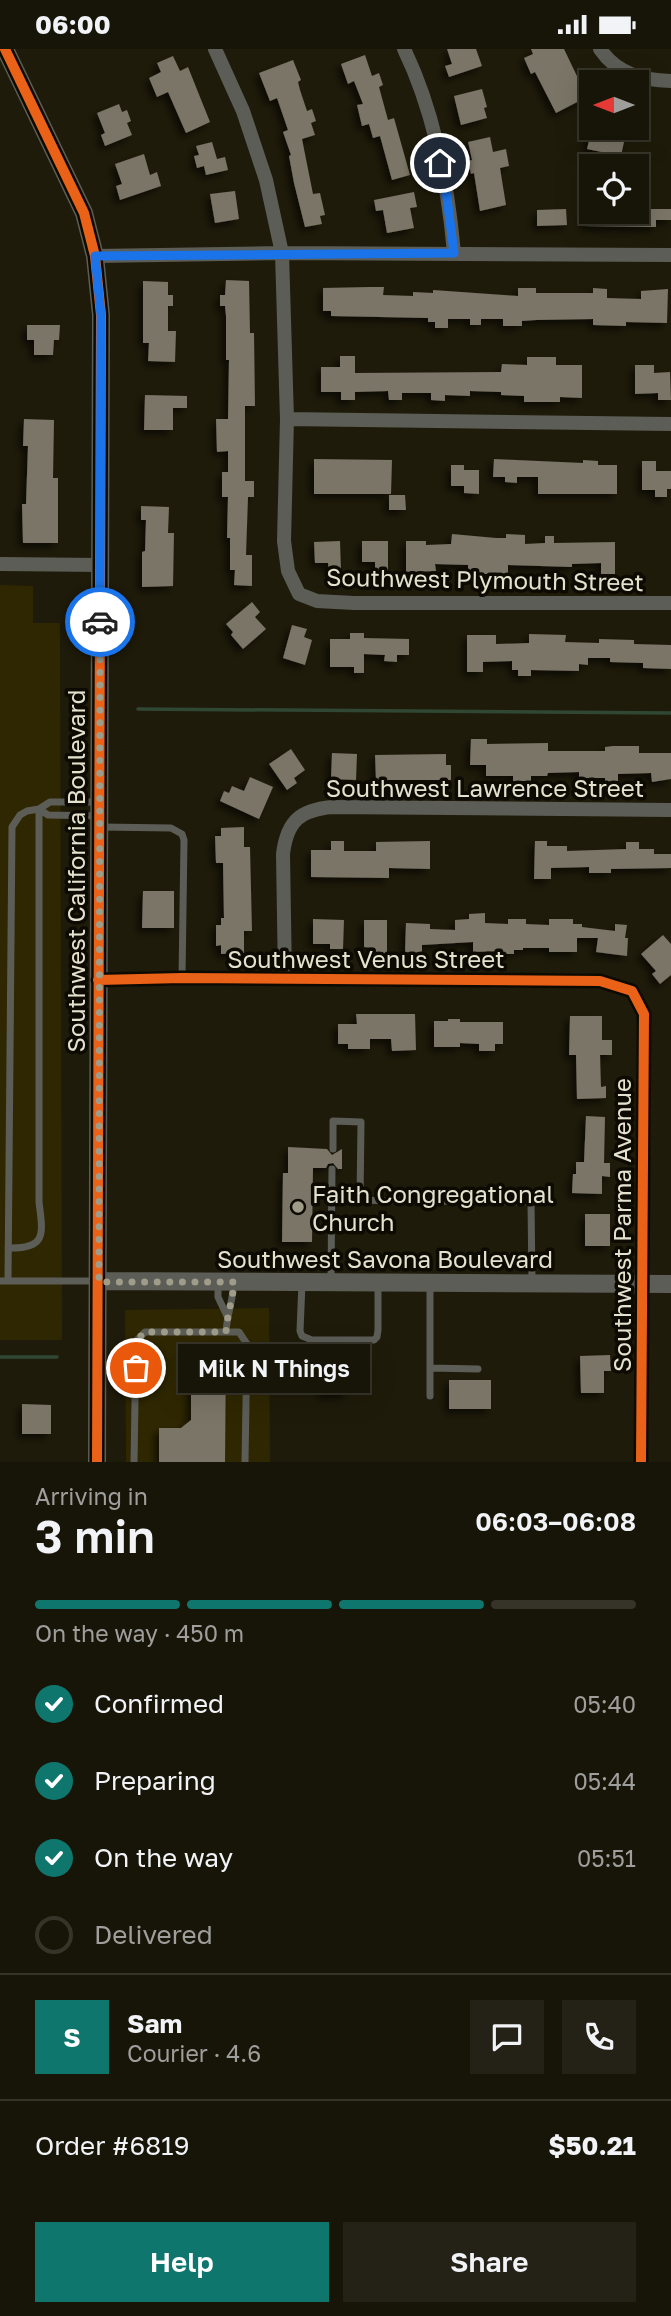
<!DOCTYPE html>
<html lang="en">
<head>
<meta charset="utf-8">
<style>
  body { margin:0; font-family:"Golos Text",sans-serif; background:#242116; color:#f1f3f6; height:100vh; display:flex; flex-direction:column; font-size:26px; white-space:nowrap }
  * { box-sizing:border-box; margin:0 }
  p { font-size:23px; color:#9e9e9c }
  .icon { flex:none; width:38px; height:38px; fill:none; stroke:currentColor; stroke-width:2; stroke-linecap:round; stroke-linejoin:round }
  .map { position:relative; height:1413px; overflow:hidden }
  .details { display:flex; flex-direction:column; background:#171408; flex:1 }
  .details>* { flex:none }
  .needle { width:46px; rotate:270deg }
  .buttons { position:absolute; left:579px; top:21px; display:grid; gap:14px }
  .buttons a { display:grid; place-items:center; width:70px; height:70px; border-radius:0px; background:#171408; box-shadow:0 7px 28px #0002,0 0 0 2px #363329; font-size:35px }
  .pin { position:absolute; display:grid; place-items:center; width:60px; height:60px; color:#fff; margin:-30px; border:4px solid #fff; border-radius:50%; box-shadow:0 2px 7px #0007 }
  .courier { position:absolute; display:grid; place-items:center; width:70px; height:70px; margin:-35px; border:5px solid #1a73e8; border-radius:50%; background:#fff; color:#222; box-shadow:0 2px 9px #0007 }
  .bubble { position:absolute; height:49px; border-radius:0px; background:#171408; box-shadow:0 7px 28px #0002,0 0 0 2px #363329; font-size:23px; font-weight:600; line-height:49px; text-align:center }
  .head em { font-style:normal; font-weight:600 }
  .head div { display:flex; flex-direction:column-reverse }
  .head { display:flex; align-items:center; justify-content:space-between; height:119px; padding:0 35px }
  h1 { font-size:46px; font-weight:600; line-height:52px }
  .bar { display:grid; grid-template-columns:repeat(4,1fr); gap:10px 7px; align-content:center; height:84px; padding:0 35px }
  .bar i { height:9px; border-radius:5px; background:#363329 }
  .bar .active { background:#0f766e }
  .bar p { grid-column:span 4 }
  .line { display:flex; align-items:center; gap:18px; padding:0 35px; border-top:2px solid #363329 }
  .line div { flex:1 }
  .round { display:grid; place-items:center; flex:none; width:74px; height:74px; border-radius:0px; background:#242116 }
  ol { padding:0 35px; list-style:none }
  li { display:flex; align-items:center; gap:21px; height:77px }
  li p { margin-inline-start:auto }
  li .icon { padding:7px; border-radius:50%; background:#0f766e; color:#fff; stroke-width:4 }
  li:last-child { color:#9e9e9c }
  li i { width:38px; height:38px; border:4px solid #363329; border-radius:50% }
  .button { display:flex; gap:14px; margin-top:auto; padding:14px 35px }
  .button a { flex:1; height:80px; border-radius:0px; background:#0f766e; color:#fff; font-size:28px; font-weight:600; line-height:80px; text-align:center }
  .button a+a { background:#242116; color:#f1f3f6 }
  .status { display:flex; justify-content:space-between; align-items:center; height:49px; padding:0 35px; background:#171408; direction:ltr }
  .status svg { height:19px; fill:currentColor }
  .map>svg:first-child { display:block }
  .built { fill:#2f2701 }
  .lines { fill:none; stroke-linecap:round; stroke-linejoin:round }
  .stream { stroke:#304833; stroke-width:3.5 }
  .building { fill:#7a7466; filter:url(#shadow) }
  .service { stroke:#5c5d56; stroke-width:7 }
  .minor { stroke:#5c5d56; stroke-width:14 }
  .tertiary { stroke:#5c5d56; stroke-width:18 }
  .cycleway-casing { stroke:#0d0a01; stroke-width:15 }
  .cycleway { stroke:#ea6118; stroke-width:10 }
  .done { stroke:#9f9c8a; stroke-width:7; stroke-dasharray:0 12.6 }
  .route { stroke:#1a73e8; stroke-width:9 }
  .poi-dot { fill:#9f9c8a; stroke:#0d0a01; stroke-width:2.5 }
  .labels { text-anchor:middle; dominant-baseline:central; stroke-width:7; stroke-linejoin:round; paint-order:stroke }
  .street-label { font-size:24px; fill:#e4e1cf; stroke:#0d0a01 }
  .poi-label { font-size:24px; fill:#e4e1cf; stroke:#0d0a01; text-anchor:start }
</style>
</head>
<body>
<div class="status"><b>06:00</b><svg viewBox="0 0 49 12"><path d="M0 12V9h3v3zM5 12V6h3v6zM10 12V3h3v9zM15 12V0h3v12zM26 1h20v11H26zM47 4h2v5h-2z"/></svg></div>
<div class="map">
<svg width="671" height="1413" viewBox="0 0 671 1413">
  <defs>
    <filter id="shadow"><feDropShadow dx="-4.5" dy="4.5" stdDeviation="3.5" flood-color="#0009"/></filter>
  </defs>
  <rect width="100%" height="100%" fill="#1f1b0a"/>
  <path class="built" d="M0 536 33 537V574H60L62 1291H0Z
    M269 1259 270 1413H126L125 1261Z"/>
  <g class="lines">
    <path class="stream" d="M138 660 671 664
      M0 1308H57"/>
  </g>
  <path class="building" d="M447 0H476L482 17 449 28 445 17 452 15Z
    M531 0H564L587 48 556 64 535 23 531 25 524 9 533 5Z
    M365 6 372 27 379 24 383 36 379 38 388 71 394 69 410 126 392 131 380 87 373 89 369 75 362 77 357 56 363 55 354 32 348 35 341 15Z
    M173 7 180 22 188 18 210 73 186 84 168 43 157 48 149 29 161 23 157 14Z
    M293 11 301 31 298 33 300 41 307 62 312 60 316 72 311 74 315 86 302 90 313 145 320 144 325 166 320 167 322 175 305 178 294 134 289 107 291 106 283 83 288 81 277 49 270 52 259 24Z
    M482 40 487 58 484 59 487 69 461 76 454 47Z
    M119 55 122 63 127 61 131 72 127 74 132 86 105 97 101 86 105 84 97 64Z
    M592 79H627L621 107 587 100Z
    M490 88 493 103 506 100 509 117 500 119 506 156 480 162 474 124 471 125 468 112 472 111 468 93Z
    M212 93 217 110 225 108 228 121 206 126 204 117 197 119 194 107 199 106 196 97Z
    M144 105 150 126 157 123 161 137 120 151 116 137 122 135 115 115Z
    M235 142 239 170 215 174 210 145Z
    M414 143 417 158 410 159 414 179 387 184 383 161 376 162 374 151Z
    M637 155H648V160H671V171H656V178L584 177 585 163H637Z
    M566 160 567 176 537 177V161Z
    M226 231 249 232 250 284H254L255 357H245V432H254V448H248L246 506H252V537L234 536 235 521H230V489H227L228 448H222V423H228V402L217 403 216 370H228L229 311H226V267L225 257H220V246H225Z
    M143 232 168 233V246H173V257H168V282H176L175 313 148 312 149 294H143Z
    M369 238H384L383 246 413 247V243L433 244V241L518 247V239H536V244H593V239L607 240V249L641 250V242L668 240 667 274 626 273V277L593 276V270L536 271 522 272V277H503V270H481V276H470V270H448V279H435V273H428V269L331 267V262H323V239Z
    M27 276H60L59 291H54L53 306H34V291H27Z
    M340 307H355V324L501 323 502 315 527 316V308H556V316H582V349L560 348V353H524V347L501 346V343L470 342V347L445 346V352L431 351V344H402V351H389L388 342 355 343V351H341V343H321V318H340Z
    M635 316H654V324L670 323 671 351H658V344L635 345Z
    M145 346 187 347V359H173V381H144Z
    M24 370 54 371 53 429H58V494H23L22 455H26L28 397H23Z
    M314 410 392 411 391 445H314Z
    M494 410 583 414V411L598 412V416H617V445H538V428H517V434L505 433V428H493Z
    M642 412H656V422H671V440H667V448H655V441H642Z
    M451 416H464V421H479V445L464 444V437H451Z
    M389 446H405L406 461H389Z
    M141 457 169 458 168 484H174L173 537 142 538V503L145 502 146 471H141Z
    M452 485 496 489H506V485L525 486V495L545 494V487H554V494L615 493V525H601V514L572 515V518L508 516V525H468V516L435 515 436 522 406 523V492H426V496L451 495Z
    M340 492 341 522H329L328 514H315L314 493Z
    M362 492H388V524L375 523V513H362Z
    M252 553 260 563 255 568 266 580 243 600 231 586 233 583 226 575Z
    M292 576 307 580 304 588 312 591 305 616 283 609Z
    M350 584H364V589L409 590V606H397V613L384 612 385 606 364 605V624H354V618H330V590H350Z
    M529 585 566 586 565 593 599 594V590L634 591V595L671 596V620L643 619V614L610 613V609H588V616L579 615V622L531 621V627H518V621H512V612L483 613V623H467V586H496V595L529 594Z
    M471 690H487V695L548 694V702H605V698L613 697H639V704H671V730L652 733 651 724 618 725V732L605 733V729H579V723L548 724 547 727H531V732H513V727H486V716H470Z
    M291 700 305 721 294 729 297 734 287 741 269 715Z
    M332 704 357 705 356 731 331 730Z
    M446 705V716H451V731H376L375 706Z
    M250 728 273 738 259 770 220 752 224 742 229 744 232 737 244 742Z
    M244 778V798H250L252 882H244V904L221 905V896L216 897V876H221V869H224L223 814H216L215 787H221V779Z
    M331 792H344V802H376V793L430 792V820L389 819V829L311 828V801H331Z
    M535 792H547V797H567V802L626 800V793H639V800H654V805H671V819L611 820V824H589V818L551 819V830H534Z
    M143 842H174V879H142Z
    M485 864V874L508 875V870H526V875L549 876V870H573V875H582V878L615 882V875L627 876 625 889H628L627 907 596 903 598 889H577V903H549V899H523V901H514V905H501V902L473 903V893L422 896V904L405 903 406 874 430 875V880L455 881V871L469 870V865Z
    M313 870 344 871 343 900H330V895H313Z
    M364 871H387V905L375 904V899L364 898Z
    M663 886 671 895V926L660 935 652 925 656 922 641 905Z
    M356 965H415L416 1001 392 1002 391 990H370V1000H348V995H338V975H357Z
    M570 967H602V991H612V1006H600L601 1038 606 1037V1049L577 1050 576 1006H569Z
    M448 970H460V973H503V995H495V1002H479V995L460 994V998H434V972H448Z
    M586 1067 605 1068 604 1114H610V1128L602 1127V1145L572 1144 573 1125H576V1113H584Z
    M288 1098 327 1100 332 1106 342 1100V1120H338L333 1114 328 1115 326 1119H313L312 1193H282L283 1124H288Z
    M585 1165H610V1197H585Z
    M330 1297H340V1301H348V1345H322V1301H330Z
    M191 1301H226L225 1413H159V1379H181L191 1371Z
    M610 1306 611 1322H604V1344H581L580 1307Z
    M449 1331H491V1360H449Z
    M22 1355 51 1356V1385H22Z"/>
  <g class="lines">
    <path class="service" d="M39 760 48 766 100 767
      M101 778 171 779 182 785 184 791 182 929
      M333 1100V1072L361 1073 360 1151
      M332 1151 531 1153 532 1233
      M8 1199C47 1200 43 1185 39 1153V760
      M0 1232H98
      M8 1232 12 778 20 766 27 762 39 760 50 753H97
      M331 1232 332 1120
      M218 1233V1248L227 1267
      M302 1234 300 1282 302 1287 312 1291H374L377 1288 378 1281V1235
      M226 1283C227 1266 233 1251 234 1233
      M430 1319 478 1320
      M430 1347V1235
      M134 1413 136 1292 145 1283H239L247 1295 245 1413"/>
    <path class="minor" d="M215 0 243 62 266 131 282 204 287 370 284 492 288 522 299 545 317 552 354 554H671
      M404 0C434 62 448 136 454 204
      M600 0C617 25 642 31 671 32
      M95 207 282 204 671 206
      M287 370 671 375
      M0 515 101 516
      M285 930 283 805C287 772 300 761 332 758L671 761
      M98 931 182 929 600 932 632 942 644 965 641 1413"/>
    <path class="tertiary" d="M5 0 84 164 95 207 101 266 97 1413
      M99 1232 671 1235"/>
    <g class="cycleway-casing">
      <path id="cycleway" d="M5 0 84 164 95 207 101 266 97 1413
        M98 931 182 929 600 932 632 942 644 965 641 1413"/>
    </g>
    <use href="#cycleway" class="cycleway"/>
  </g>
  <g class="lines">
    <path class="done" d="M100 573 99 1233H234C233 1250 227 1265 226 1283H145L136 1292V1319"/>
    <path class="route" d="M100 573 101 266 95 207 454 204 447 149 440 114"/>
  </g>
  <circle class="poi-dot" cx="298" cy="1158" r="7"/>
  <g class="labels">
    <g class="street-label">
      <text transform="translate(485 530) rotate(1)">Southwest Plymouth Street</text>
      <text x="485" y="738">Southwest Lawrence Street</text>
      <text transform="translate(75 822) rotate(-90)">Southwest California Boulevard</text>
      <text x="366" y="909">Southwest Venus Street</text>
      <text transform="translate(621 1176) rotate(-90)">Southwest Parma Avenue</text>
      <text x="385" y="1209">Southwest Savona Boulevard</text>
    </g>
    <g class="poi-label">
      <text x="312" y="1144">Faith Congregational<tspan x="312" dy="28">Church</tspan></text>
    </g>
  </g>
</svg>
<div class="buttons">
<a><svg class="needle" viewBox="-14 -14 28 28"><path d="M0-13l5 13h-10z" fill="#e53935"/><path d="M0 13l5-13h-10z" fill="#9e9e9c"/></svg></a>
<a><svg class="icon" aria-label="locate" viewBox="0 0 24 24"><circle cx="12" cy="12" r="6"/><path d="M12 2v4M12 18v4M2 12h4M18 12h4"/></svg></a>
</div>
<div class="pin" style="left:136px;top:1319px;background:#ea580c"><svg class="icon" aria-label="bag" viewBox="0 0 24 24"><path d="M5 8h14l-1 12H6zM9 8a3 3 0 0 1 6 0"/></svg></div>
<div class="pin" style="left:440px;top:114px;background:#1f2937"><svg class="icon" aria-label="home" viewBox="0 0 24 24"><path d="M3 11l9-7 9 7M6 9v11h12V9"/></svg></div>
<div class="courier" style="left:100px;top:573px"><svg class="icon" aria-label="car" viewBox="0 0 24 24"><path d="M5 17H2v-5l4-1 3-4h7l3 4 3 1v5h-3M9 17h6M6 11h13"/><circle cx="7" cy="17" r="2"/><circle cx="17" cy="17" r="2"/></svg></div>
<div class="bubble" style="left:178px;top:1295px;width:192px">Milk N Things</div>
</div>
<section class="details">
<div class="head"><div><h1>3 min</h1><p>Arriving in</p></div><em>06:03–06:08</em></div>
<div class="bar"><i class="active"></i><i class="active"></i><i class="active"></i><i></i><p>On the way · 450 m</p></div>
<ol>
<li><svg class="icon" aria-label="check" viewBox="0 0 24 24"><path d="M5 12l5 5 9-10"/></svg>Confirmed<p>05:40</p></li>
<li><svg class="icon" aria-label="check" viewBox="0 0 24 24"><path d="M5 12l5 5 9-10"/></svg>Preparing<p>05:44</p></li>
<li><svg class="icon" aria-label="check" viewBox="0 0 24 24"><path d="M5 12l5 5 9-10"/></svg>On the way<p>05:51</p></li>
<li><i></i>Delivered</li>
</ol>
<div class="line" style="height:126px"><b class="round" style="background:#0f766e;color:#fff">S</b><div><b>Sam</b><p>Courier · 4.6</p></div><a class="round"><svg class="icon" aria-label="chat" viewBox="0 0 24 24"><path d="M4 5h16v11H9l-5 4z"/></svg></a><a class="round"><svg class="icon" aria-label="phone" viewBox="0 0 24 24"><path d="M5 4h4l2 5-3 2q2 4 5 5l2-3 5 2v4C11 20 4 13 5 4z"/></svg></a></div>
<div class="line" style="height:91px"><div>Order #6819</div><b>$50.21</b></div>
<div class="button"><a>Help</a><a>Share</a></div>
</section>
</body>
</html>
